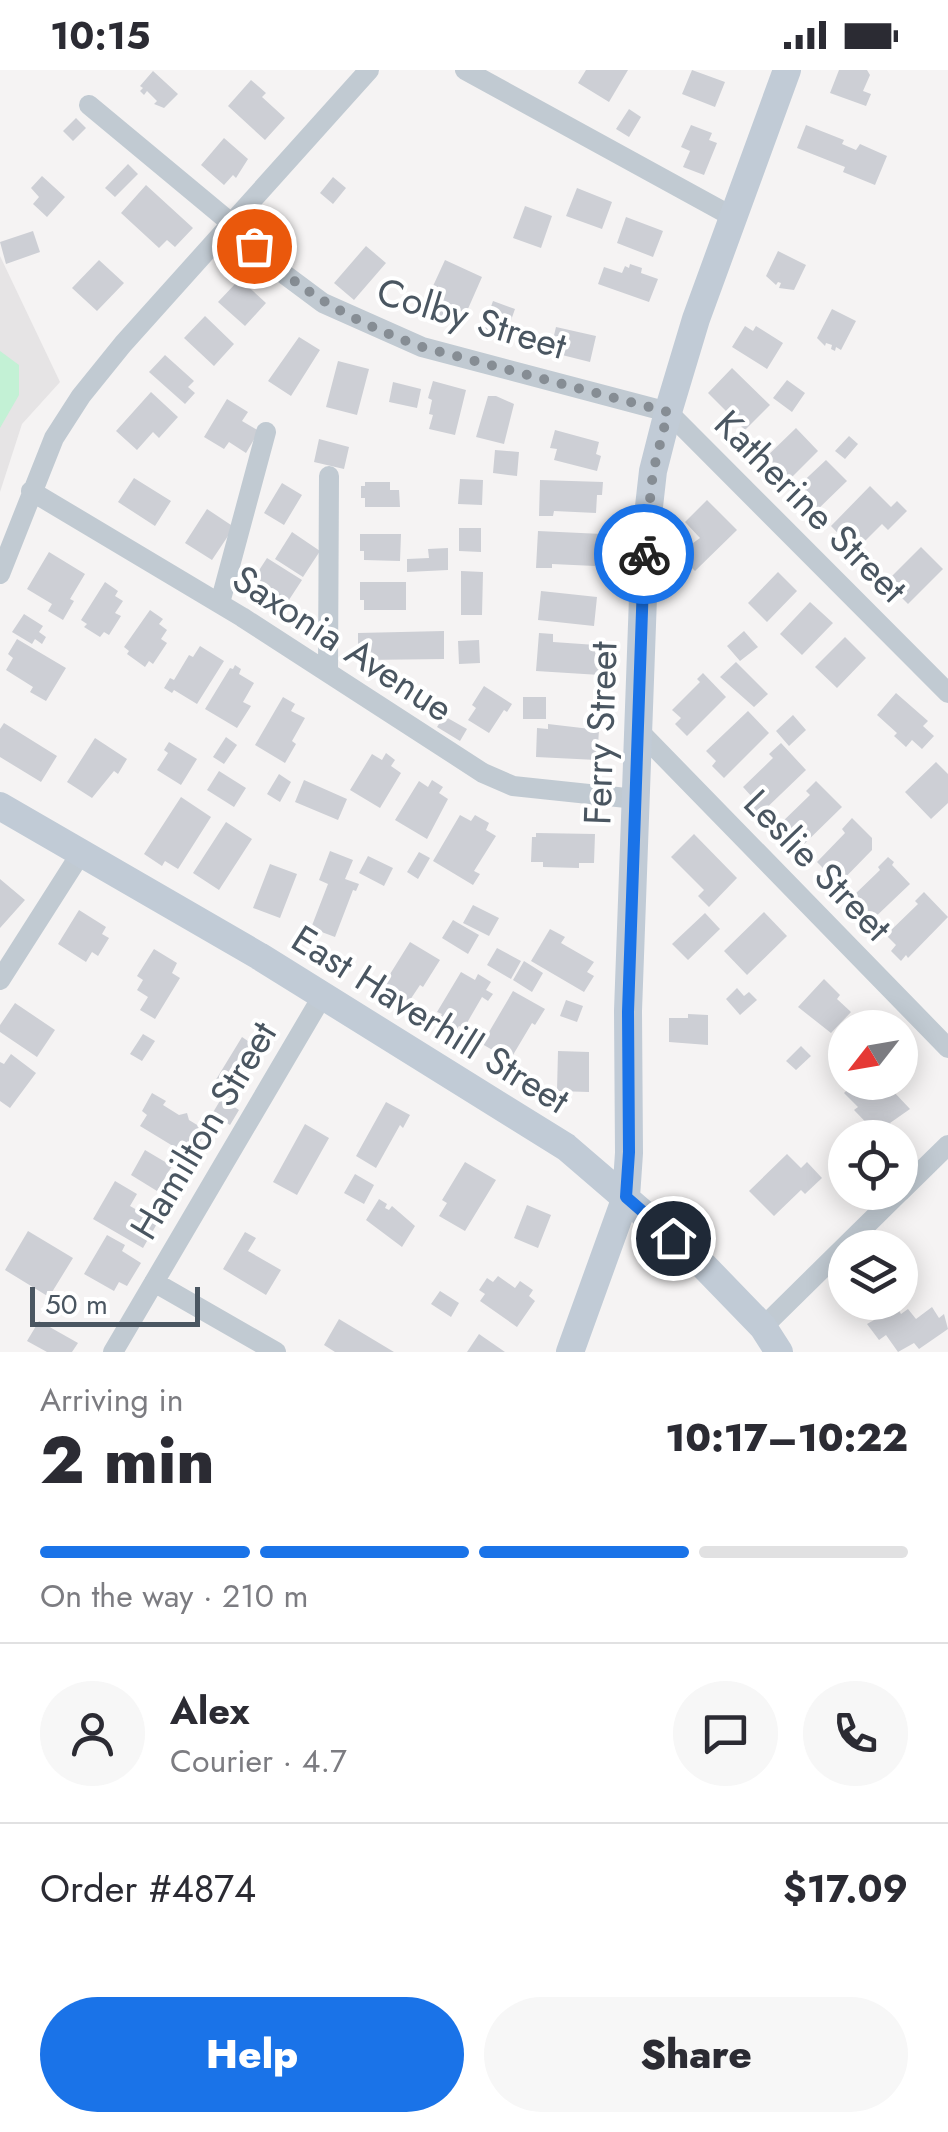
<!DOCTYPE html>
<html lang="en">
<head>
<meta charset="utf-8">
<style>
  body { margin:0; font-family:Jost,sans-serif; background:#f7f7f7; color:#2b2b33; height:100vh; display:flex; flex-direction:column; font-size:38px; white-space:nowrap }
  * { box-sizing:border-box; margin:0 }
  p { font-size:32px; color:#7c7c81 }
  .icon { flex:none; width:55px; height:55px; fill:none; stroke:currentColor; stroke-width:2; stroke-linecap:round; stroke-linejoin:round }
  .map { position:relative; height:1282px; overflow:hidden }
  .sheet { display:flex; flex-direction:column; background:#fff; flex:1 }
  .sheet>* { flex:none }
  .needle { width:65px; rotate:239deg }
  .buttons { position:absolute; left:828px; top:940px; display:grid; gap:20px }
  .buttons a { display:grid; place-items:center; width:90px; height:90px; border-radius:50%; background:#fff; box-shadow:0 5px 25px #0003; font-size:50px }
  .scale { position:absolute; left:30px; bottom:25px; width:170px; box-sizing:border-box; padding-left:10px; border:5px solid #4a5661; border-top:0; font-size:28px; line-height:35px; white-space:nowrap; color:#4a5661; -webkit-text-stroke:8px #fff; paint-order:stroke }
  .pin { position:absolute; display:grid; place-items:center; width:85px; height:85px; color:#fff; margin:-42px; border:5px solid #fff; border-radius:50%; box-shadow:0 2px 10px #0007 }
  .courier { position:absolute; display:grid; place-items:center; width:100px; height:100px; margin:-50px; border:8px solid #1a73e8; border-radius:50%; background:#fff; color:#222; box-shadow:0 2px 12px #0007 }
  .head em { font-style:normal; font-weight:800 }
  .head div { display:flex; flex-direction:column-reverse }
  .head { display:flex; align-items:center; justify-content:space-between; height:170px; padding:0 40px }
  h1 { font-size:65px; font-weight:800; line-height:75px }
  .bar { display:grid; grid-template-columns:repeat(4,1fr); gap:15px 10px; align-content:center; height:120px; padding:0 40px }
  .bar i { height:12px; border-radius:8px; background:#e1e1e2 }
  .bar .selected { background:#1a73e8 }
  .bar p { grid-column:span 4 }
  .line { display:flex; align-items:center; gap:25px; padding:0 40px; border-top:2px solid #e1e1e2 }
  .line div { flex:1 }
  .round { display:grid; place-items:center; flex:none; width:105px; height:105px; border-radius:52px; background:#f7f7f7 }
  .primary-button { display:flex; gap:20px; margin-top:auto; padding:20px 40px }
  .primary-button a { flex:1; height:115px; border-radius:60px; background:#1a73e8; color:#fff; font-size:40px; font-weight:800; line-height:115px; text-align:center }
  .primary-button a+a { background:#f7f7f7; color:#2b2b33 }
  .status { display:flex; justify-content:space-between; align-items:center; height:70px; padding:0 50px; background:#fff; direction:ltr }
  .status svg { height:28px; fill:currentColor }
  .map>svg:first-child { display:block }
  .education { fill:#e6e4e5 }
  .green { fill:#c3f1d5 }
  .building { fill:#cdcfd5 }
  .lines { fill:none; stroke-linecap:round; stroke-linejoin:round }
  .street { stroke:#c1cad2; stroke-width:20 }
  .secondary { stroke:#c1cbd6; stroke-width:28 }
  .done { stroke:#868d94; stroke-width:10; stroke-dasharray:0 18 }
  .route { stroke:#1a73e8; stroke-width:12 }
  .labels { text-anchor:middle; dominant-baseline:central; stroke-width:8; stroke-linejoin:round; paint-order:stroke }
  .street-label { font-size:38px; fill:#4a5661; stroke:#fff }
</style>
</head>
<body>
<div class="status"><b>10:15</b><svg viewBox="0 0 49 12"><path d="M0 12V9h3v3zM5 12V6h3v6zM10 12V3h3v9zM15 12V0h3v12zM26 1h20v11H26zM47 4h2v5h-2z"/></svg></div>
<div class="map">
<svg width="948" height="1282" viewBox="0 0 948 1282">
  <rect width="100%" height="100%" fill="#f5f3f3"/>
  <path class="education" d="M0 186 60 312 22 354 0 422Z"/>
  <path class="green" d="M0 281 19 295V325L0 358Z"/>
  <path class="building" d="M586 0H628L609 32 578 13Z
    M692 0 725 12 715 37 682 24Z
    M839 0H867L870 5 863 21 871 24 866 36 830 23Z
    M153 1 178 24 164 38 154 34 157 31 147 21 144 25 140 21 143 18 140 16Z
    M251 10 266 23 262 27 285 48 265 70 228 36Z
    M629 39 641 47 629 67 616 59Z
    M76 48 86 58 73 71 63 61Z
    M691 55 712 63 709 70 717 73 704 105 683 97 690 81 681 77Z
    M806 55 844 70 842 74 856 80 860 74 887 86 875 115 843 102 845 97 797 78Z
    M224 68 248 89 236 108 233 105 224 115 201 95Z
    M128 94 138 104 115 127 105 118Z
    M42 106 65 127 47 147 33 134 39 127 31 118Z
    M333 107 346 118 333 134 320 123Z
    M146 115 193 158 175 177 167 170 159 178 121 143Z
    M577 118 612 132 602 159 566 146Z
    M525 136 552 146 541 178 513 168Z
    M626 147 663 161 653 187 617 173Z
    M33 161 40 182 6 194 0 172Z
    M366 176 386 193 354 230 334 213Z
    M778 181 806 195 794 220 779 218 781 213 778 212 776 215 766 206Z
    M99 190 124 213 97 241 72 218Z
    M445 190 482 207 460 257 422 240Z
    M630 194 642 198 641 203 658 209 649 232 598 214 604 197 622 203 625 196 629 198Z
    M242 211 266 233 245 256 218 232 235 214 238 216Z
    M493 231 515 239 503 273 481 265Z
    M832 239 856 251 841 280 836 277 835 281 831 279 832 275 826 273 825 276 817 268Z
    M205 246 234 274 214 296 184 268Z
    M745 256 753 261 756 256 783 273 767 299 732 277Z
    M556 257 596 266 590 292 550 282Z
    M299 267 320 280 291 326 268 311Z
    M165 285 194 311 188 317 195 323 185 334 149 302Z
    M338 291 369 299 357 345 326 337Z
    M732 298 770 335 745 360 708 323Z
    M787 310 805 323 792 342 773 328Z
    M433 311 466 320 455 365 429 359 433 345 429 344 432 330 428 328Z
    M393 312 421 319 417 338 389 332Z
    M151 322 178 347 159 368 153 362 137 380 116 361Z
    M488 326H496L514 334 504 374 476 367Z
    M227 329 248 342 242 351 259 361 246 383 229 372 224 379 204 367Z
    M796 358 818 381 786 413 763 390Z
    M555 360 599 372 596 384 601 386 597 401 554 390 557 379 550 378Z
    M849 366 858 374 845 389 835 381Z
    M319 369 349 377 344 399 314 392Z
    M495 380 519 382 517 406 493 403Z
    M826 390 847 411 815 442 794 420Z
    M134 408 171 431 155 456 118 432Z
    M460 409 483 410 482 435 458 434Z
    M540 410 603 412 602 425H597L596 443 554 441 553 446H539Z
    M365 412H390V420H399L400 437H365V428H361V416H365Z
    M282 413 302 425 284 455 264 443Z
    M870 416 891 437 897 431 907 441 888 460 882 454 855 481 831 456Z
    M707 430 737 460 695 501 678 484 700 468 685 452Z
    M207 439 234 457 212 490 185 473Z
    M459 458H481V482L459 481Z
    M538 461 602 464 601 479H596L595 496 552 494V498H536Z
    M292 462 320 481 303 507 275 489Z
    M360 464H401L400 491 364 490V481H360Z
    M921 477 943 499 908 534 886 512Z
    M448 478V500L407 502V489L429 488 428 479Z
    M49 482 85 504 70 529 74 531 63 550 48 541 52 534 27 519Z
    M267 488 302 510 285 536 250 514Z
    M461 501 483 502 482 545H461Z
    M778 502 797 521 767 552 748 533Z
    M105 512 118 521 115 526 123 531 115 543 121 546 109 565 104 562 100 567 84 557 87 554 81 550Z
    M360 512H406V540H364V530H360Z
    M541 521 597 527 594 556 538 550Z
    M810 532 833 553 802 585 780 564Z
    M150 540 163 549 159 554 167 560 161 569 167 573 153 594 149 591 145 597 127 584 129 581 124 577Z
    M24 544 43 556 39 562 46 567 42 574 35 569 32 574 12 562Z
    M444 561V589L364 590V579H358V563Z
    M744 561 758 577 740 591 727 576Z
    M539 563 553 564V572L596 575 595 589H601L600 605 536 601Z
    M845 567 866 588 837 618 815 597Z
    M17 569 66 598 46 631 30 622 33 617 6 600 13 588 8 584Z
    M479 570 480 593 459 594 458 571Z
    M200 576 224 591 197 634 174 620 172 623 164 618 170 608 174 610 189 585 193 587Z
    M736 592 768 624 754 637 720 607Z
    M235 595 241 599 239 604 254 613 243 632 251 636 237 658 205 639 230 598 233 599Z
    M703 603 726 627 687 666 675 654 681 648 672 640 700 612 697 609Z
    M484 616 512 634 507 642 504 640 489 663 468 650 476 638 472 635Z
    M896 623 928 651 923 656 934 666 922 679 912 670 906 677 894 666 897 663 877 645Z
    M283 627 295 634 291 641 305 648 292 671 296 674 285 693 255 675Z
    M523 627H546V649H523Z
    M748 641 769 663 724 708 712 696 716 691 706 681Z
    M793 645 806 660 789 676 776 661Z
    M444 646 467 659 460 671 437 657Z
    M4 653 57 686 41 712 0 687V659Z
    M548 654 599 660 597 690 536 687 537 658 548 659Z
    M226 667 237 675 224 694 213 687Z
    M95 668 127 689 118 704 114 701 92 728 67 712Z
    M169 672 197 689 181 715 157 700 168 683 164 680Z
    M781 673 806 700 759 745 748 733 753 728 743 717 773 688 769 684Z
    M386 683 395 690 391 696 401 703 380 738 350 720 372 684 382 690Z
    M936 692 948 704V733L931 749 905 722Z
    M219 701 246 718 234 737 207 720Z
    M279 704 291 712 280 732 267 724Z
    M304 710 347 729 338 750 295 732Z
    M432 710 443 717 439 723 448 729 427 769 395 750 419 711 428 717Z
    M816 711 842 737 796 782 784 770 789 765 779 755 810 725 806 721Z
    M181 727 211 747 178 799 165 791 162 796 144 784Z
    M460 745 471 751 475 745 489 753 486 760 496 766 474 801 480 804 473 815 433 791Z
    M852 748 872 768V780L834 819 821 806 826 801 817 792 845 763 842 759Z
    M226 752 252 769 219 820 193 803Z
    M536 763 595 764 594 793H579V798L543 797V792H531L532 767H536Z
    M694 764 737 808 709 837 698 826 704 820 671 787Z
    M330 781 353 790 345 809 359 814 356 821 353 820 335 867 311 858 328 814 319 810Z
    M419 782 430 788 418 809 407 802Z
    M368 786 393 798 384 816 359 803Z
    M888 787 894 792 892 795 910 814 869 853 858 842 863 838 852 827 880 800 878 797Z
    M270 794 297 804 280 848 253 838Z
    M0 809 25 830 0 858Z
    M924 822 948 847 908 888 906 885 901 891 891 881 896 875 886 865 918 834 915 831Z
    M473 835 499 848 489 866 463 853Z
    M79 840 106 857 102 864 109 868 98 886 92 882 86 892 58 874Z
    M764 842 787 866 747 905 724 881Z
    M705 843 720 859 688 890 672 874Z
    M453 850 479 865 468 884 442 868Z
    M550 859 565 867 561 873 594 892 587 902 594 906 584 922 531 891Z
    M410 872 440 890 423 917 420 915 408 933 382 917Z
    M497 878 521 891 511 909 487 895Z
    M154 879 177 893 172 903 180 908 155 949 140 940 148 927 137 920 143 910 137 906Z
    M524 891 543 903 532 922 513 910Z
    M461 902 475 910 478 904 491 912 486 920 493 924 488 931 482 927 464 958 459 956 457 959 439 948 442 944 437 942Z
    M824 909 840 925 837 929 851 942 831 963 798 937Z
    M737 918 744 926 749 922 757 930 740 945 726 929Z
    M513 921 545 939 535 955 532 953 510 990 482 974Z
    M566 930 583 936 577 952 560 946Z
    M15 933 55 960 37 987 0 962V955Z
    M688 944 708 945V975L669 972V948H688Z
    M143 964 155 971 142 991 130 984Z
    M242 967 261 980 228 1033 239 1040 230 1055 212 1044 221 1029 209 1021Z
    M801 976 811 986 796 1000 786 991Z
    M558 981 589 982V1022L557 1021Z
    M11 984 36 1003 10 1038 0 1031V992L4 994Z
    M855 1012H875L888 1025 893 1021 910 1039 890 1053 896 1059 887 1068H881L854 1040 858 1037 844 1023Z
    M152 1023 166 1031 163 1035 179 1045 187 1043 189 1050 207 1061 191 1087 140 1056 147 1045 142 1041Z
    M386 1032 410 1045 403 1058 400 1055 376 1098 356 1086Z
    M305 1054 329 1068 297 1125 273 1112Z
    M145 1080 172 1096 157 1121 131 1105Z
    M787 1084 801 1098 807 1092 822 1108 805 1124 801 1120 774 1146 749 1121Z
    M465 1092 496 1110 465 1161 439 1146 447 1133 442 1130Z
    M355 1104 374 1115 364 1134 344 1123Z
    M115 1111 137 1124 130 1136 158 1152 143 1178 93 1149Z
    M379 1129 387 1134 385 1138 389 1140 392 1136 415 1156 402 1177 366 1150Z
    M527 1135 551 1145 538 1178 514 1168Z
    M28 1161 73 1188 49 1227 5 1200Z
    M245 1162 256 1168 248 1181 281 1200 266 1225 223 1199Z
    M107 1165 125 1175 122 1181 141 1193 127 1216 119 1212 114 1221 84 1204Z
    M498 1206 515 1218 520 1211 533 1220 529 1226 535 1231 517 1257 480 1231 485 1224 479 1220 487 1208 493 1212Z
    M440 1221 459 1233 451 1247 431 1234Z
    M897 1237 901 1244 908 1239 916 1249 932 1237 939 1248 944 1244 948 1259 919 1279 914 1273 898 1282 886 1265 879 1270 867 1254Z
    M339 1249 394 1282H335L324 1275Z
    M39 1251 78 1273 72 1282H47L27 1271Z
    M479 1264 505 1282H467Z"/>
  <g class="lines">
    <path class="street" d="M465 0 733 147
      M89 35 231 153 276 198 323 233 422 277 668 342 948 623
      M31 421 242 547 483 703 513 716 636 729
      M0 504 54 368 81 326 123 274 369 0
      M220 533 266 362
      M328 601 329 406
      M638 660 948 978
      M0 910 81 783
      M900 1122 948 1075
      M154 1212 276 1282
      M763 1257 900 1122
      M113 1282 323 925"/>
    <path class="secondary" d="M0 736 259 886 566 1077 701 1193 763 1257 779 1282
      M570 1282 626 1127 629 1083 628 941 645 472 653 401 668 342 696 249 787 0"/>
  </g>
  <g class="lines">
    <path class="done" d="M254 176C303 225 357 253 422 277L668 342 653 402 644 484"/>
    <path class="route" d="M644 484 628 942 629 1082 626 1127 673 1168"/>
  </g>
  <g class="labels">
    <g class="street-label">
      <text transform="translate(472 248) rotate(17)">Colby Street</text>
      <text transform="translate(811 436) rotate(45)">Katherine Street</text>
      <text transform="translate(343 573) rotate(33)">Saxonia Avenue</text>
      <text transform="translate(600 663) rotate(-88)">Ferry Street</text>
      <text transform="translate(818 795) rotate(46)">Leslie Street</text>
      <text transform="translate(431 949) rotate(32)">East Haverhill Street</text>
      <text transform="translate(203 1060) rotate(-59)">Hamilton Street</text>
    </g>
  </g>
</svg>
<div class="buttons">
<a><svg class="needle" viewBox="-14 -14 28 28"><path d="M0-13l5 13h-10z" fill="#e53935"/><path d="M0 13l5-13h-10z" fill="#7c7c81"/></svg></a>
<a><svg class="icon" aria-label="locate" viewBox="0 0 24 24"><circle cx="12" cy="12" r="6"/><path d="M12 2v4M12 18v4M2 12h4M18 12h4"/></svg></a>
<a><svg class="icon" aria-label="layers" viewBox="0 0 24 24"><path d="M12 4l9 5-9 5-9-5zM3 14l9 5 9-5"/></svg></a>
</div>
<div class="scale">50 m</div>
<div class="pin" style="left:254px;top:176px;background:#ea580c"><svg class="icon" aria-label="bag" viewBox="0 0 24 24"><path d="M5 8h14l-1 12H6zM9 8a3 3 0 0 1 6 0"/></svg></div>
<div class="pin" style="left:673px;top:1168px;background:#1f2937"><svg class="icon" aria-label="home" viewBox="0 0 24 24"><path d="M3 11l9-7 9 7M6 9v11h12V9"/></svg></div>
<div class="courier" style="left:644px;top:484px"><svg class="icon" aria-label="bike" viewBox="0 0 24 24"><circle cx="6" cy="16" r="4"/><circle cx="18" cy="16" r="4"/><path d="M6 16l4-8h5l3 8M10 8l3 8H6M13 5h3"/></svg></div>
</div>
<section class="sheet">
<div class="head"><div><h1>2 min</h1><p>Arriving in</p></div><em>10:17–10:22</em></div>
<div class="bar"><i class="selected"></i><i class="selected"></i><i class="selected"></i><i></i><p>On the way · 210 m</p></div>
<div class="line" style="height:180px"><a class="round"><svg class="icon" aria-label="person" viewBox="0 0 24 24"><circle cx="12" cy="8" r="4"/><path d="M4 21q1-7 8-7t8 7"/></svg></a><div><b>Alex</b><p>Courier · 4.7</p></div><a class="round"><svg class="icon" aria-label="chat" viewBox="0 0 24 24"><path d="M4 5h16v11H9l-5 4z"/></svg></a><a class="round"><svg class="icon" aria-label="phone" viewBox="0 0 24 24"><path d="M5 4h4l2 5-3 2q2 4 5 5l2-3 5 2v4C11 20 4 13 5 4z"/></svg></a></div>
<div class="line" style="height:130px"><div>Order #4874</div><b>$17.09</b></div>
<div class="primary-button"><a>Help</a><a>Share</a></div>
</section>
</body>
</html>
